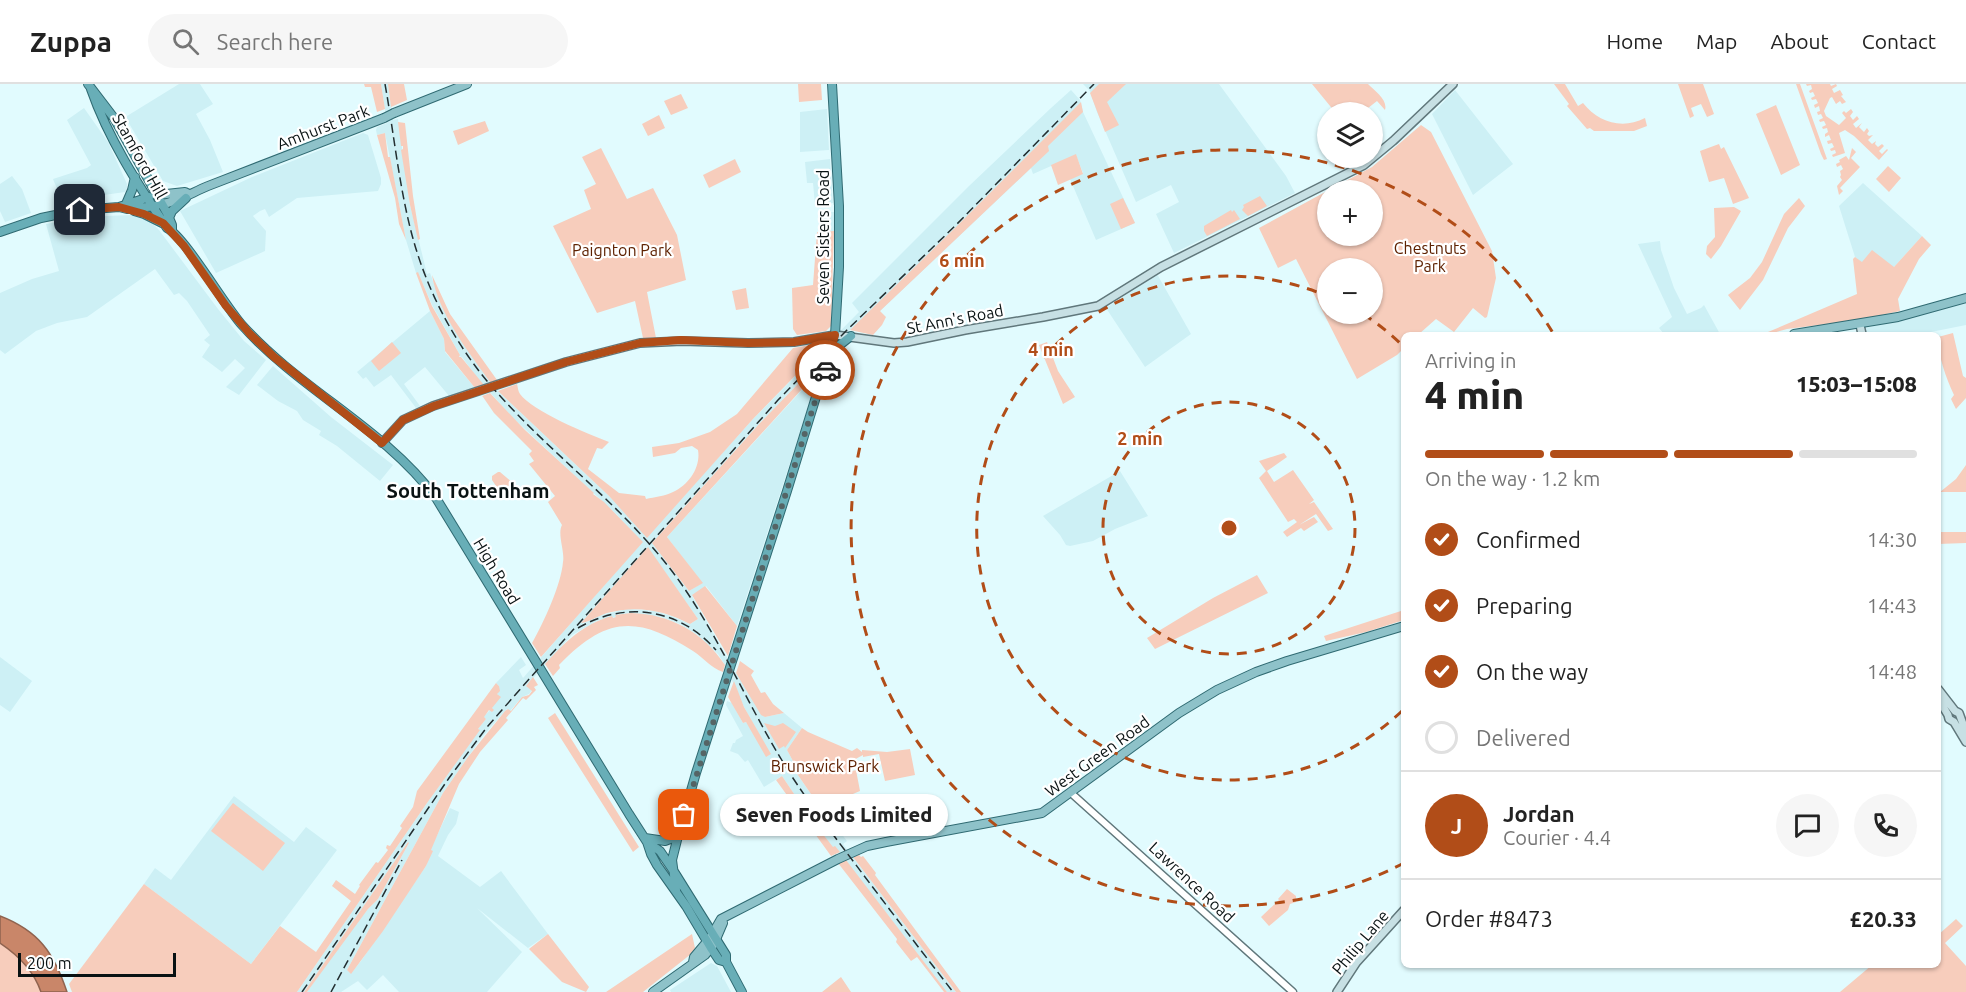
<!DOCTYPE html>
<html lang="en">
<head>
<meta charset="utf-8">
<style>
  body { margin:0; font-family:Ubuntu,sans-serif; background:#f6f6f6; color:#222; height:100vh; display:flex; flex-direction:column; font-size:22px; white-space:nowrap }
  * { box-sizing:border-box; margin:0 }
  p { font-size:20px; color:#767676 }
  .icon { flex:none; width:33px; height:33px; fill:none; stroke:currentColor; stroke-width:2; stroke-linecap:round; stroke-linejoin:round }
  .map { position:relative; flex:1; overflow:hidden }
  .sheet { position:absolute; left:1401px; top:248px; width:540px; height:636px; display:flex; flex-direction:column; background:#fff; border-radius:9px; box-shadow:0 2px 4px #0004 }
  .sheet>* { flex:none }
  .buttons { position:absolute; left:1317px; top:18px; display:grid; gap:12px }
  .buttons a { display:grid; place-items:center; width:66px; height:66px; border-radius:50%; background:#fff; box-shadow:0 2px 4px #0004; font-size:30px }
  .scale { position:absolute; left:18px; bottom:15px; width:158px; box-sizing:border-box; padding-left:6px; border:3px solid #091213; border-top:0; font-size:16px; line-height:21px; white-space:nowrap; color:#091213; -webkit-text-stroke:4px #fff; paint-order:stroke }
  .pin { position:absolute; display:grid; place-items:center; width:51px; height:51px; color:#fff; margin:-26px; border-radius:12px; box-shadow:0 3px 9px #0006 }
  .courier { position:absolute; display:grid; place-items:center; width:60px; height:60px; margin:-30px; border:4px solid #b14d18; border-radius:50%; background:#fff; color:#222; box-shadow:0 2px 8px #0007 }
  .bubble { position:absolute; height:42px; border-radius:21px; background:#fff; box-shadow:0 2px 4px #0004; font-size:20px; font-weight:800; line-height:42px; text-align:center }
  .overview em { font-style:normal; font-weight:800 }
  .overview div { display:flex; flex-direction:column-reverse }
  .overview { display:flex; align-items:center; justify-content:space-between; height:102px; padding:0 24px }
  h1 { font-size:39px; font-weight:800; line-height:45px }
  .bar { display:grid; grid-template-columns:repeat(4,1fr); gap:9px 6px; align-content:center; height:72px; padding:0 24px }
  .bar i { height:8px; border-radius:4px; background:#e0e0e0 }
  .bar .on { background:#b14d18 }
  .bar p { grid-column:span 4 }
  .line { display:flex; align-items:center; gap:15px; padding:0 24px; border-top:2px solid #e0e0e0 }
  .line div { flex:1 }
  .round { display:grid; place-items:center; flex:none; width:63px; height:63px; border-radius:32px; background:#f6f6f6 }
  ol { padding:0 24px; list-style:none }
  li { display:flex; align-items:center; gap:18px; height:66px }
  li p { margin-inline-start:auto }
  li .icon { padding:6px; border-radius:50%; background:#b14d18; color:#fff; stroke-width:4 }
  li:last-child { color:#767676 }
  li i { width:33px; height:33px; border:3px solid #e0e0e0; border-radius:50% }
  header { display:flex; align-items:center; gap:36px; box-sizing:border-box; height:84px; padding:0 30px; background:#fff; border-bottom:2px solid #e0e0e0 }
  header strong { font-size:28px }
  nav { display:flex; gap:33px; margin-inline-start:auto; font-size:21px }
  .search { width:420px; height:54px; background:#f6f6f6; display:flex; align-items:center; gap:15px; box-sizing:border-box; padding:0 21px; border-radius:33px; color:#767676; font-size:22px }
  .map>svg:first-child { display:block }
  .built { fill:#cdf0f5; fill-rule:evenodd }
  .green { fill:#f7cdbc; fill-rule:evenodd }
  .water { fill:#c98669; stroke:#8f634f; stroke-width:1.5 }
  .lines { fill:none; stroke-linecap:round; stroke-linejoin:round }
  .tertiary-casing { stroke:#60777b; stroke-width:9 }
  .secondary-casing { stroke:#60777b; stroke-width:10 }
  .primary-casing { stroke:#2f6a72; stroke-width:10 }
  .trunk-casing { stroke:#2f6a72; stroke-width:10 }
  .tertiary { stroke:#fff; stroke-width:6 }
  .secondary { stroke:#c7e0e4; stroke-width:7 }
  .primary { stroke:#8ec2c9; stroke-width:8 }
  .trunk { stroke:#68aeb7; stroke-width:8 }
  .rail { stroke:#232e30; stroke-width:1.5; stroke-dasharray:9 4.5; stroke-linecap:butt }
  .primary-bridge-casing { stroke:#2f6a72; stroke-width:10; stroke-linecap:butt }
  .primary-bridge { stroke:#8ec2c9; stroke-width:8 }
  .done { stroke:#556465; stroke-width:6; stroke-dasharray:0 10.8 }
  .route { stroke:#b14d18; stroke-width:8 }
  .ring { fill:none; stroke:#b14d18; stroke-width:3; stroke-dasharray:10 8 }
  .labels { text-anchor:middle; dominant-baseline:central; stroke-width:4.5; stroke-linejoin:round; paint-order:stroke }
  .street-label { font-size:16px; fill:#091213; stroke:#fff }
  .park-label { font-size:16px; fill:#5e2100; stroke:#fff }
  .quarter-label { font-size:20px; font-weight:bold; fill:#091213; stroke:#fff }
  .centre { fill:#b14d18; stroke:#fff; stroke-width:3 }
  .ring-label { font-size:18px; text-anchor:middle; font-weight:bold; fill:#b14d18; stroke:#fff; stroke-width:4.5; stroke-linejoin:round; paint-order:stroke }
</style>
</head>
<body>
<header>
<strong>Zuppa</strong>
<div class="search"><svg class="icon" aria-label="search" viewBox="0 0 24 24"><circle cx="10" cy="10" r="6"/><path d="M15 15l6 6"/></svg>Search here</div>
<nav><a>Home</a><a>Map</a><a>About</a><a>Contact</a></nav>
</header>
<div class="map">
<svg width="1966" height="908" viewBox="0 0 1966 908">
  <rect width="100%" height="100%" fill="#e1fbfe"/>
  <path class="built" d="M179 0H200L213 20 196 30 210 56 223 88 177 102 163 97 127 36V32Z
    M381 0H388L393 36 398 35 410 121 427 190 430 189 439 213 459 252 498 307 609 412 647 453 753 335 859 228 852 219 969 102 1051 24 1071 6 1080 16 1083 28 1135 139 1096 156 1070 95 1083 89 1076 71 1033 90 1031 84 880 227 863 234 850 246 760 339 652 459 689 507 702 499 667 453 814 293 817 296 737 542 706 502 692 512 736 589 765 633 784 629 802 644 787 666 794 679 791 681 832 741 835 745 837 744 847 757 843 760 956 908H947L835 763 833 764 822 749 817 752 807 738 811 735 782 692 764 703 748 676 745 678 738 670 730 667 733 659H735L736 656 743 652 726 621 727 617 732 619 743 639 746 638 770 670 744 623 725 581 718 570 696 550 680 540 661 533 631 529 616 531V533L612 534V532L597 537 572 551 526 602 532 606 529 610 522 613 510 627 507 625 482 653 443 709 347 886 352 888 361 877 426 782 430 766 450 724 459 728 456 740 448 751 438 772 480 803 501 787 548 850 528 864 477 824 522 868 487 908H399L383 891 367 906 358 897 341 908H307L349 848 368 825 378 815 409 759 408 758 304 908H297L427 719 479 646 478 645 486 635 483 633 492 624 498 611 497 610 499 602 496 599 521 573 526 581 519 586 523 594 642 458 616 430 512 333 478 295 462 273 459 272 460 271 432 221 418 189H416L406 156 385 49 377 51 376 46 377 43 387 39ZM652 470 698 535 690 540 671 532 655 527 627 525 602 531 582 540Z
    M1083 0H1219L1286 92 1295 109 1174 169 1156 130 1179 118 1171 101 1136 118 1097 28 1090 7Z
    M1455 6 1513 80 1473 111 1432 30Z
    M84 24 108 58 127 100V104L125 108 62 117 53 95 87 84 91 81 67 36Z
    M827 25 829 66 800 68V28Z
    M363 49 368 51 381 94V100L378 107 297 114 269 133 265 125 260 127 253 132 266 147 265 167 216 189 180 127 252 93Z
    M830 75 833 119 815 121 813 99H807L805 78Z
    M12 92 22 105 31 129 5 138 0 127V100Z
    M1863 99 1922 152 1894 183 1861 178 1855 173 1839 122Z
    M834 128V147L820 148 819 129Z
    M132 131 141 132 152 139 159 146 218 225 244 257 266 276 239 311 226 303 245 284 235 275 222 288 202 273 210 261 204 256 210 251 187 217 179 209 174 211 155 185 87 233 57 239 36 247 5 270 0 266V209L32 195 59 187 46 140 81 133Z
    M1660 157 1661 166 1674 204 1687 230 1701 224 1704 221 1720 250H1664L1659 244 1672 233 1638 160Z
    M1157 190 1191 250 1145 283 1106 224Z
    M1966 219V241L1921 250H1861L1859 245 1911 234Z
    M430 227 444 255 445 268 475 304 449 312 425 283 404 300 420 322 416 324 391 291 374 303 366 293 363 295 357 288Z
    M273 282 331 333 393 381 380 397 337 362 319 351 321 347 303 336 297 327 278 317 257 301Z
    M1120 387 1148 432 1115 445 1093 457 1070 462 1066 461 1060 451 1043 432Z
    M0 573 32 597 10 628 0 621Z
    M234 712 294 758 306 743 337 766 251 880 144 800 155 784 171 796Z
    M711 879 717 882 731 908H671L670 906Z"/>
  <path class="green" d="M364 0H381L385 25 377 28 371 3H365Z
    M388 0H404L407 16 391 23Z
    M798 0H821L822 16 799 18Z
    M1099 0H1126L1107 18 1119 41 1105 48 1090 9Z
    M1312 0H1368C1375 7 1388 16 1385 26L1377 17 1363 28H1335Z
    M1554 0H1565L1578 22 1583 19C1598 38 1622 46 1645 34L1647 42 1634 47H1594L1590 44 1587 45 1567 22 1569 20Z
    M1678 0H1703L1714 30 1707 33 1701 20 1691 24 1694 32 1690 34Z
    M1796 0H1800L1827 75 1824 76 1821 70Z
    M1806 0H1830L1831 2 1836 0 1837 2 1832 5 1834 9 1840 6 1843 11 1841 12 1846 18 1842 20 1840 17 1836 20 1832 13 1830 14 1824 27 1826 32 1839 41 1846 34 1842 29 1844 27 1846 29 1851 25 1853 28 1850 32 1853 36 1857 32 1859 35 1853 40 1856 44 1862 39 1859 43 1864 48 1867 44 1869 47 1867 50 1869 52 1873 51 1868 56 1872 60 1876 57 1875 60 1878 63 1882 60 1884 62 1879 67 1882 70 1887 65 1888 66 1879 76 1854 52 1845 46 1839 49 1845 69 1833 73 1832 71 1836 69 1835 66 1831 67 1830 65 1834 63 1832 59 1828 60 1827 57 1831 56 1829 51 1825 53V50L1828 48 1827 44 1823 45 1822 43 1826 41 1824 37 1820 38 1819 36 1823 34 1821 30 1818 31 1817 28 1820 27 1819 22 1815 24 1814 21 1818 19 1816 15 1812 16 1811 14 1815 12 1813 8 1810 9 1809 7 1812 5 1811 1 1807 2Z
    M681 10 688 24 671 31 664 17Z
    M1081 18 1083 28 1048 62 1049 67 880 227 886 233 882 241 873 251 850 246 956 143Z
    M1776 21 1800 81 1781 91 1756 30Z
    M659 31 665 44 648 52 642 40Z
    M485 37 489 47 458 61 453 47Z
    M398 38 405 39 413 112 420 155 418 156 410 121 401 66 403 65V62H401Z
    M1421 41 1431 48 1492 167 1496 194 1487 233 1485 234 1473 224 1454 248 1436 235 1419 250H1404V264L1397 271 1357 295 1296 175 1278 184 1259 144 1327 107 1328 152H1372V106H1329L1372 83ZM1372 184V230H1328V184Z
    M385 49 388 73H390L406 156 399 140 395 114 377 51Z
    M1719 60 1721 65 1724 63 1749 114 1733 120 1724 94 1709 98 1700 67Z
    M601 64 627 115 653 104 677 151 686 196 647 208 656 254H643L635 217 597 229 553 142 591 125 584 106 596 100 582 73Z
    M1852 64 1856 68 1851 74 1860 83 1840 104 1843 107 1839 111 1837 102 1842 96 1840 93 1841 91 1840 87 1843 85 1841 81 1837 83 1836 80 1840 78 1839 76 1846 72 1849 76Z
    M1076 70 1083 90 1058 101 1051 81Z
    M735 75 741 88 709 104 703 91Z
    M1888 82 1901 94 1889 108 1876 95Z
    M1260 112 1267 122 1248 132 1242 126 1244 123 1243 121Z
    M1123 114 1135 139 1121 145 1110 120Z
    M1799 114 1805 122 1788 144 1763 196 1740 226 1728 211 1750 194 1762 178 1784 130Z
    M1734 123 1741 127 1721 162 1711 175 1706 170 1707 162 1715 153 1714 124Z
    M1231 126 1232 128 1234 126 1240 135 1207 152 1204 147V142Z
    M834 147 831 242 826 247 797 251 793 245 792 204 813 201 817 148Z
    M1922 152 1931 161 1919 175 1898 215 1900 227 1859 236 1787 245 1769 250 1768 248 1857 210 1853 175 1855 173 1862 178 1872 166 1894 183Z
    M418 188 432 222 460 271 459 273H461L484 301 475 304 445 267 444 255 430 227 416 189Z
    M432 191 450 230 497 296 491 299C469 269 438 229 432 191Z
    M746 204 749 224 736 226 732 207Z
    M1953 249 1963 292 1966 294V314L1956 325 1951 315 1954 311C1946 294 1938 272 1938 253Z
    M392 258 401 269 379 287 371 277Z
    M828 258 753 335 647 454 609 412 498 307 517 300C518 304 518 307 520 310 532 327 588 350 609 358L602 365 597 364 588 385 619 409 645 412 646 415C654 413 666 412 673 408 689 401 701 383 698 366L692 362 681 364 675 369 653 373 652 363 679 359 710 348 737 330 793 264Z
    M1047 258 1058 287 1075 313 1063 320 1039 261Z
    M826 271 817 296 813 293 667 453 703 499 689 507 652 459 760 339Z
    M490 309 525 346 594 409 593 410 604 418 643 458 541 573 532 559C544 538 561 501 563 478 565 467 557 450 562 441L548 418 555 412 529 380 534 377 529 370 532 367 494 329 483 313 482 312Z
    M1284 369 1287 373 1267 387 1274 398 1293 386 1314 416 1309 420 1314 418 1333 445 1328 447 1316 430 1299 441 1314 433 1318 438 1304 447 1301 444 1287 453 1283 448 1297 438 1294 435 1288 438 1259 394 1266 387 1259 377Z
    M1966 381V408H1940L1956 395Z
    M498 388H500L513 399 500 408 492 396V392Z
    M1938 448H1966V459L1938 460Z
    M648 463 698 535 690 540C664 526 636 521 607 529 598 532 589 538 581 539Z
    M1257 491 1268 509 1155 565 1147 554 1213 514Z
    M705 502 737 542 728 572 692 511Z
    M1404 526V536L1366 548 1326 557 1324 552Z
    M631 529C670 530 703 548 725 581L723 588C711 584 704 574 693 567 637 531 606 532 559 581L560 584 553 592 545 580C565 558 583 540 612 532L613 534 616 533 615 531Z
    M740 577 754 587 751 591 761 609 765 608 773 620 784 629 765 633 761 631 736 589Z
    M533 593 538 601 534 603 536 606 526 616 523 614 506 634 508 636 480 668 459 700 431 766 433 767 426 782 383 847 351 890 347 886 443 709 468 673 505 627 508 625 511 627 522 613 529 611 532 607 526 602Z
    M734 597 744 623 771 670 766 673 746 638 743 639 728 613Z
    M496 599 499 602 500 607 497 610 501 613 492 624 494 626 492 628 489 626 484 633 486 635 478 645 480 646 427 719 297 908H72L69 900 144 800 251 880 280 842 316 868 351 817 332 802 336 796 355 810 360 802 359 801 376 778 378 779 388 766 386 764 387 761 390 762 402 744 400 742 413 723 417 707Z
    M555 629 639 763 633 768 548 634Z
    M764 639 775 642 783 639 796 648 785 664 784 662 779 665Z
    M802 644 808 648 852 667 857 664 862 668V666L887 668 910 665 915 691 885 697 879 670 863 673V671L850 678 852 687 856 686 860 707 829 720 819 716 838 743 835 745 791 681 794 679 787 666Z
    M782 692 811 735 808 738 817 751 822 749 833 763 835 762 840 768 831 772 776 696Z
    M233 719 285 759 263 787 211 747Z
    M408 758 409 759 378 815 368 825 307 908H304Z
    M859 771 861 773 863 772 876 789 875 791 961 908H956L853 773Z
    M846 776 947 908H944L917 873 911 877 896 858 897 855 838 779Z
    M1287 805 1296 812V818L1290 820 1288 826 1269 842 1261 833 1279 816 1278 815Z
    M1956 835 1963 842 1945 859 1966 882V908H1840L1872 881 1938 880V851Z
    M548 850 589 903 586 908 562 898 529 865Z
    M692 850 695 864 691 870 643 908H606Z
    M0 859C18 871 34 887 41 908H0Z
    M841 893 851 908H822Z"/>
  <path class="water" d="M0 832C39 847 54 869 67 908H41C34 887 18 871 0 859Z"/>
  <g class="lines">
    <g class="tertiary-casing">
      <path id="tertiary" d="M1071 709 1293 908"/>
    </g>
    <g class="secondary-casing">
      <path id="secondary" d="M1860 241 1862 250
        M382 359 403 336 433 322 566 278 640 259 682 257 748 259 794 258 835 251 894 259 907 258 965 246 1043 233 1098 222 1161 183 1364 81 1393 57 1453 0
        M1938 605 1955 627 1959 629 1966 648
        M1938 614 1948 631 1949 635 1954 638
        M1954 638 1966 658
        M1337 908 1356 879 1404 826"/>
    </g>
    <g class="primary-casing">
      <path id="primary" d="M394 29 467 0
        M157 111 185 108 189 110
        M162 120C180 117 191 109 208 102L384 34
        M1794 250 1898 233 1966 214
        M693 878 694 873 710 854 721 835 838 775 867 762 886 758 1042 729 1179 629 1217 606 1256 588 1287 577 1404 542
        M653 908 705 871 714 860 723 839"/>
    </g>
    <g class="trunk-casing">
      <path id="trunk" d="M88 0 114 34 167 129 172 141V147
        M91 5C108 54 138 101 167 144 185 153 224 221 242 241 300 306 384 344 436 414L629 730 647 758 660 767 673 786 726 871V878
        M126 120 132 106 135 93
        M119 123 127 125 156 122
        M134 127 144 130 162 139
        M169 134 172 127 186 114
        M0 148 41 134 80 126 119 123 149 113
        M831 268 851 252
        M645 754 665 757 678 752
        M647 758 651 770 657 781 686 822 711 864 719 876 726 878 742 908
        M676 806 672 776 678 752 696 689 787 407 835 251 839 183V122L832 0"/>
    </g>
    <use href="#tertiary" class="tertiary"/>
    <use href="#secondary" class="secondary"/>
    <use href="#primary" class="primary"/>
    <use href="#trunk" class="trunk"/>
    <path class="rail" d="M385 0C394 50 399 102 412 151 428 211 459 268 501 313 559 377 629 427 680 498 722 558 750 626 789 688 809 719 831 748 853 777 886 821 919 864 953 908
      M578 544C626 516 680 525 716 566
      M302 908 449 694 487 643 523 602 778 316 848 245 956 141 1094 0
      M331 908 402 776"/>
    <g class="primary-bridge-casing">
      <path id="primary-bridge" d="M384 34 394 29"/>
    </g>
    <use href="#primary-bridge" class="primary-bridge"/>
  </g>
  <g class="lines">
    <path class="done" d="M684 731 825 286"/>
    <path class="route" d="M80 126 119 123 144 130 163 139 184 162 226 222 250 250 274 273 382 359 403 336 434 322 566 278 640 259 681 256 748 259 794 258 835 251 825 286"/>
  </g>
  <g class="ring">
    <circle cx="1229" cy="444" r="126"/>
    <path d="M1402 627A252 252 0 1 1 1327 212M1363 230A252 252 0 0 1 1402 261"/>
    <path d="M1404 779A378 378 0 1 1 1553 249"/>
  </g>
  <g class="labels">
    <g class="street-label">
      <text transform="translate(323 43) rotate(-21)">Amhurst Park</text>
      <text transform="translate(140 72) rotate(61)">Stamford Hill</text>
      <text transform="translate(823 153) rotate(-90)">Seven Sisters Road</text>
      <text transform="translate(955 235) rotate(-11)">St Ann's Road</text>
      <text transform="translate(497 487) rotate(59)">High Road</text>
      <text transform="translate(1097 672) rotate(-36)">West Green Road</text>
      <text transform="translate(1192 798) rotate(43)">Lawrence Road</text>
      <text transform="translate(1360 858) rotate(-50)">Philip Lane</text>
    </g>
    <g class="park-label">
      <text x="1430" y="164">Chestnuts<tspan x="1430" dy="18">Park</tspan></text>
      <text x="622" y="166">Paignton Park</text>
      <text x="825" y="682">Brunswick Park</text>
    </g>
    <g class="quarter-label">
      <text x="468" y="406">South Tottenham</text>
    </g>
  </g>
  <circle cx="1229" cy="444" r="9" class="centre"/>
  <g class="ring-label">
    <text x="962" y="183">6 min</text>
    <text x="1051" y="272">4 min</text>
    <text x="1140" y="361">2 min</text>
  </g>
</svg>
<div class="buttons">
<a><svg class="icon" aria-label="layers" viewBox="0 0 24 24"><path d="M12 4l9 5-9 5-9-5zM3 14l9 5 9-5"/></svg></a>
<a>+</a>
<a>−</a>
</div>
<div class="scale">200 m</div>
<div class="pin" style="left:684px;top:731px;background:#ea580c"><svg class="icon" aria-label="bag" viewBox="0 0 24 24"><path d="M5 8h14l-1 12H6zM9 8a3 3 0 0 1 6 0"/></svg></div>
<div class="pin" style="left:80px;top:126px;background:#1f2937"><svg class="icon" aria-label="home" viewBox="0 0 24 24"><path d="M3 11l9-7 9 7M6 9v11h12V9"/></svg></div>
<div class="courier" style="left:825px;top:286px"><svg class="icon" aria-label="car" viewBox="0 0 24 24"><path d="M5 17H2v-5l4-1 3-4h7l3 4 3 1v5h-3M9 17h6M6 11h13"/><circle cx="7" cy="17" r="2"/><circle cx="17" cy="17" r="2"/></svg></div>
<div class="bubble" style="left:720px;top:710px;width:228px">Seven Foods Limited</div>
<section class="sheet">
<div class="overview"><div><h1>4 min</h1><p>Arriving in</p></div><em>15:03–15:08</em></div>
<div class="bar"><i class="on"></i><i class="on"></i><i class="on"></i><i></i><p>On the way · 1.2 km</p></div>
<ol>
<li><svg class="icon" aria-label="check" viewBox="0 0 24 24"><path d="M5 12l5 5 9-10"/></svg>Confirmed<p>14:30</p></li>
<li><svg class="icon" aria-label="check" viewBox="0 0 24 24"><path d="M5 12l5 5 9-10"/></svg>Preparing<p>14:43</p></li>
<li><svg class="icon" aria-label="check" viewBox="0 0 24 24"><path d="M5 12l5 5 9-10"/></svg>On the way<p>14:48</p></li>
<li><i></i>Delivered</li>
</ol>
<div class="line" style="height:108px"><b class="round" style="background:#b14d18;color:#fff">J</b><div><b>Jordan</b><p>Courier · 4.4</p></div><a class="round"><svg class="icon" aria-label="chat" viewBox="0 0 24 24"><path d="M4 5h16v11H9l-5 4z"/></svg></a><a class="round"><svg class="icon" aria-label="phone" viewBox="0 0 24 24"><path d="M5 4h4l2 5-3 2q2 4 5 5l2-3 5 2v4C11 20 4 13 5 4z"/></svg></a></div>
<div class="line" style="height:78px"><div>Order #8473</div><b>£20.33</b></div>
</section>
</div>
</body>
</html>
